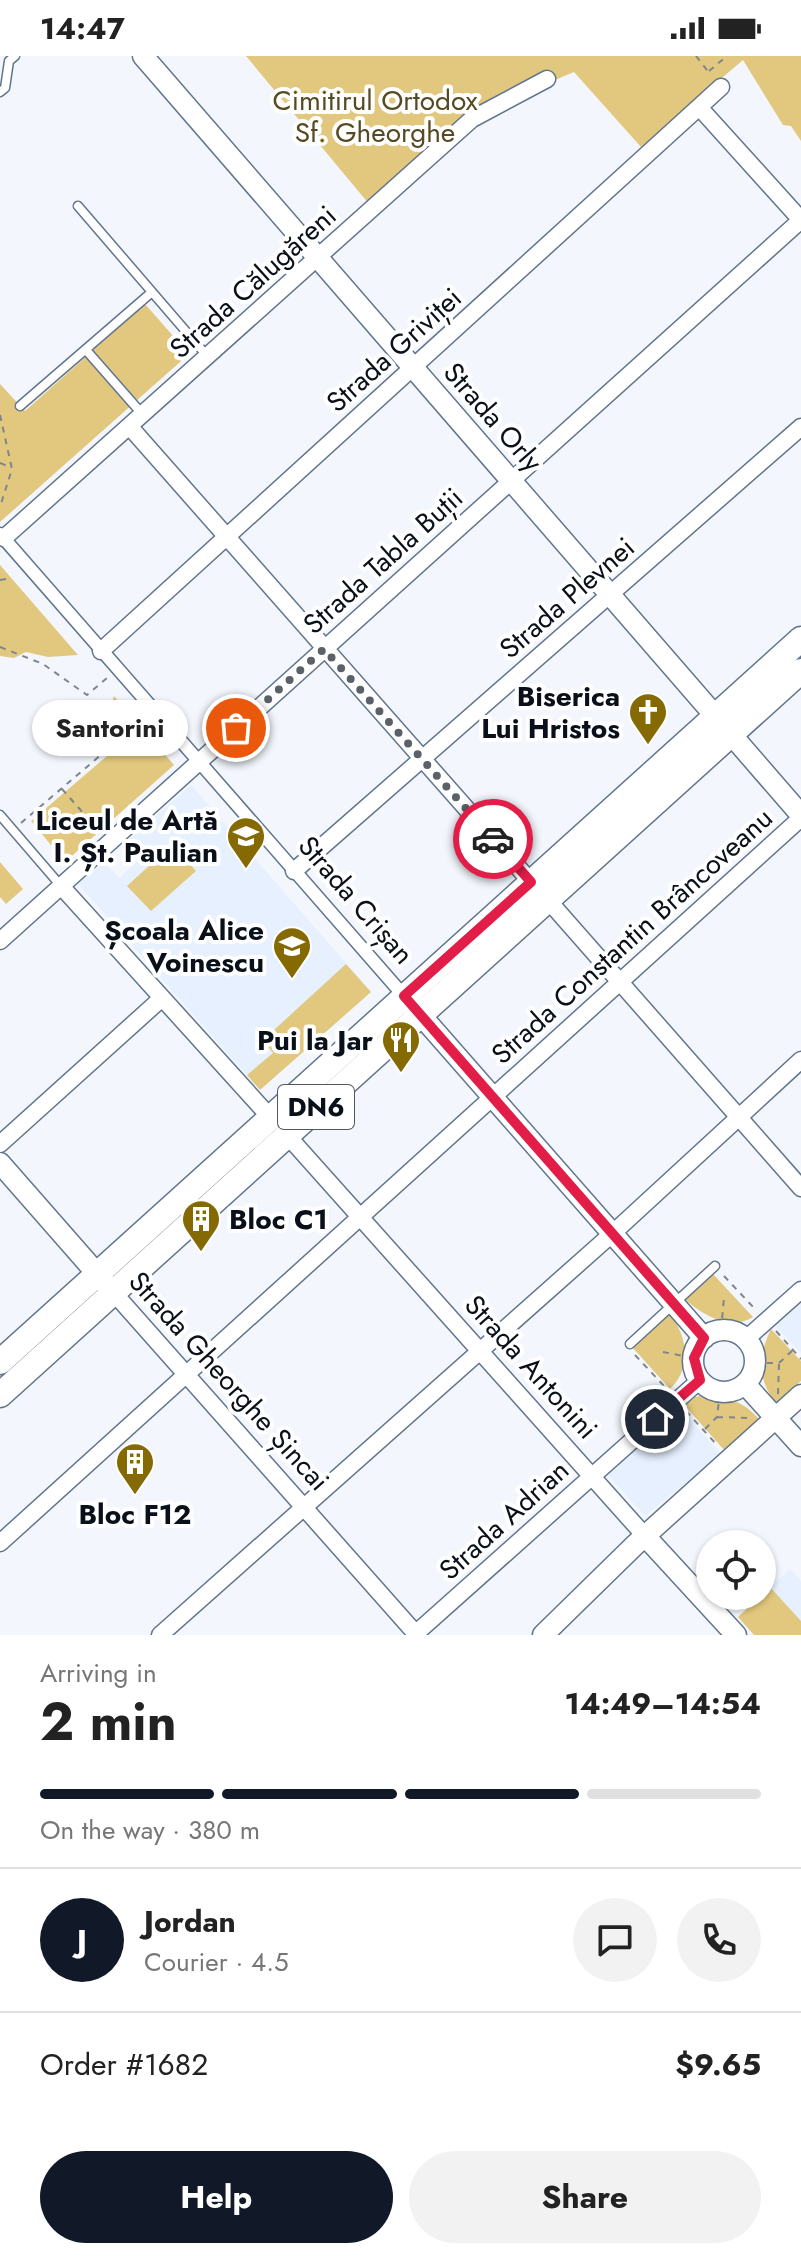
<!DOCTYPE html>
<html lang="en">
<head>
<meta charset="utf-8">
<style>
  body { margin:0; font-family:Jost,sans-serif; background:#f2f2f2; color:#222; height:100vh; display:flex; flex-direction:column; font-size:30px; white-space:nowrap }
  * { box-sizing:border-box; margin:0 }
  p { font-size:26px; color:#767676 }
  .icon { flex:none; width:44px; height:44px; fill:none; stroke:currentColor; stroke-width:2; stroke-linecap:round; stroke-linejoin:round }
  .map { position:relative; height:1579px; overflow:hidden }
  .panel { display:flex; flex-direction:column; background:#fff; flex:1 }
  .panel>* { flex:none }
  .buttons { position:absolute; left:696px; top:1474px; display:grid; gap:16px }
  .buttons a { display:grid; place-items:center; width:80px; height:80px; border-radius:50%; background:#fff; box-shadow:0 2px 6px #0004; font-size:40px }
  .pin { position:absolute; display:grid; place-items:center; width:68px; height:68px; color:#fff; margin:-34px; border:4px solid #fff; border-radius:50%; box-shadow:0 2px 8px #0007 }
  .courier { position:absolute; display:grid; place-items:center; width:80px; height:80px; margin:-40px; border:6px solid #e11d48; border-radius:50%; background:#fff; color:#222; box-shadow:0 2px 10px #0007 }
  .bubble { position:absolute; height:56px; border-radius:28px; background:#fff; box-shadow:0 2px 6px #0004; font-size:26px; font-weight:700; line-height:56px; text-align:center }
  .overview em { font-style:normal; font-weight:700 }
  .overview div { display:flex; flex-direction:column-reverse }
  .overview { display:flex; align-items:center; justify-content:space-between; height:136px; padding:0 40px }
  h1 { font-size:52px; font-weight:700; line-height:60px }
  .bar { display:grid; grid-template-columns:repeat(4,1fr); gap:12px 8px; align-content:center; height:96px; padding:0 40px }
  .bar i { height:10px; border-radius:6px; background:#e0e0e0 }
  .bar .current { background:#111827 }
  .bar p { grid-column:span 4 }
  .line { display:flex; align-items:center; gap:20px; padding:0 40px; border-top:2px solid #e0e0e0 }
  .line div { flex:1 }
  .round { display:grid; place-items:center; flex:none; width:84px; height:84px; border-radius:42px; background:#f2f2f2 }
  .button { display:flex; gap:16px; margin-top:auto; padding:16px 40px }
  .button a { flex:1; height:92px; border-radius:48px; background:#111827; color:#fff; font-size:32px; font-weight:700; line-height:92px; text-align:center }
  .button a+a { background:#f2f2f2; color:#222 }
  .status { display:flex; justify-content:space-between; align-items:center; height:56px; padding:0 40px; background:#fff; direction:ltr }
  .status svg { height:22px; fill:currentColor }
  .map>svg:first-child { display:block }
  .built { fill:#e6f0fe }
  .green { fill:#e2c87e }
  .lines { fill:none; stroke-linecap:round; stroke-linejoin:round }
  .service-casing { stroke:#62758d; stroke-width:11 }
  .pedestrian-casing { stroke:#62758d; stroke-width:15 }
  .minor-casing { stroke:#62758d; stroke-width:19 }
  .tertiary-casing { stroke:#62758d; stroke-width:23 }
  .primary-casing { stroke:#62758d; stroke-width:27 }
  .path { stroke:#80858d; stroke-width:2; stroke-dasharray:6 6; stroke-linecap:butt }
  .service { stroke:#fff; stroke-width:8 }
  .pedestrian { stroke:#fff; stroke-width:12 }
  .minor { stroke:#fff; stroke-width:16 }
  .tertiary { stroke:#fff; stroke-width:20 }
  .primary { stroke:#fff; stroke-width:24 }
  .done { stroke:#5b6169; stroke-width:8; stroke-dasharray:0 14.4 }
  .route { stroke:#e11d48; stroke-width:10 }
  .labels { text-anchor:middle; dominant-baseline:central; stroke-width:8; stroke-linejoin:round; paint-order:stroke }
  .shield { fill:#fff; stroke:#53585e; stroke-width:2 }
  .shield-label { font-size:26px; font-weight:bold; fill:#091019 }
  .park-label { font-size:28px; fill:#574920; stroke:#fff }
  .street-label { font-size:28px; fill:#091019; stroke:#fff }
  .poi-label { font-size:28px; font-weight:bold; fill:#091019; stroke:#fff; text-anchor:end }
</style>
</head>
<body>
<div class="status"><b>14:47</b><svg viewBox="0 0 49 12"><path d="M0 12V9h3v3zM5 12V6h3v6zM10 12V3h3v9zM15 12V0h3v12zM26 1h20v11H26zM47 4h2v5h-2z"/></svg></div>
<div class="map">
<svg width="801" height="1579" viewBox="0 0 801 1579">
  <rect width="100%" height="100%" fill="#f3f7fd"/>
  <path class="built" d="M191 729 371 936 260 1034 78 828 104 806 119 822 144 799 130 783Z
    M801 1244V1297L774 1269Z
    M680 1352 721 1398 645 1460 608 1419Z
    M790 1513 801 1525V1579H754L738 1561Z"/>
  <path class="green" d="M246 0H801V85L791 70 783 69 743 4 641 91 574 16 555 24 549 16 369 148Z
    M145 248 189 298 0 466V328L25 355Z
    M0 509 78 599 48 601 26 596 14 602 0 600Z
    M114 640 174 709 65 806 31 765 107 700 105 668Z
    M173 788 196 815 151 855 127 830Z
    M0 806 23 833 6 848 0 841Z
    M346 908 371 936 260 1034 247 1019 273 997 263 984Z
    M713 1218 753 1261C732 1275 701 1259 685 1243Z
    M669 1257C688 1280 692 1312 670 1333L632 1291Z
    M771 1273 801 1305V1325L777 1347C757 1326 758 1299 771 1273Z
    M706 1339C729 1341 744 1346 759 1363L725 1395 685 1350 695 1341Z
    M770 1531 801 1565V1579H754L738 1561Z"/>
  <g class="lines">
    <g class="service-casing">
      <path id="service" d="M0 36 5 32 9 5 15 0
        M78 150 208 301
        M86 294 143 359
        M20 350 152 236
        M0 759 61 830
        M630 1288 715 1210"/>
    </g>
    <g class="pedestrian-casing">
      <path id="pedestrian" d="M0 478 404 940"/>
    </g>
    <g class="minor-casing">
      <path id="minor" d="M699 51 801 164
        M130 371 531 826
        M4 482 472 63 547 23
        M101 595 721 31
        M294 815 801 371
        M61 830 270 1061
        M547 843 801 1132
        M0 885 801 164
        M286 1078 645 1480
        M0 1088 162 942
        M114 1237 417 1579
        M746 1283 801 1234
        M0 1487 801 762
        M160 1579 613 1177 801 1004
        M414 1579 700 1324"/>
    </g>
    <g class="tertiary-casing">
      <path id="tertiary" d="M143 0 801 759
        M411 948 704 1282
        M0 1107 106 1228
        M693 1305a31 31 0 1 1 62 0a31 31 0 1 1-62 0Z
        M745 1328 801 1390
        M645 1480 736 1579
        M543 1579 636 1488 801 1339"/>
    </g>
    <g class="primary-casing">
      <path id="primary" d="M0 1306 801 583
        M0 1339 801 615"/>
    </g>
    <path class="path" d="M696 0 710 18
      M709 15 727 0
      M0 359 12 413 0 451
      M0 407 10 411
      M0 524 11 522
      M0 591 43 608 87 639 107 622
      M62 733 100 776
      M21 767 102 698 87 639
      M724 1220 755 1253
      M721 1274 724 1242
      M776 1275 801 1303
      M663 1296 694 1302
      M635 1299 666 1332
      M755 1307H779L793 1294
      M778 1338 779 1307
      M686 1355 717 1389
      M717 1361 750 1362
      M705 1373 717 1361 720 1336"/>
    <use href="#service" class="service"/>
    <use href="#pedestrian" class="pedestrian"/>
    <use href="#minor" class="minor"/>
    <use href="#tertiary" class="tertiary"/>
    <use href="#primary" class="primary"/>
  </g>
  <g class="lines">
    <path class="done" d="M236 672 324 593 493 783"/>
    <path class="route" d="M493 783 531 826 404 940 704 1282 694 1302 700 1324 655 1363"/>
  </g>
  <defs>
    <g id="church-pin" transform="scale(2)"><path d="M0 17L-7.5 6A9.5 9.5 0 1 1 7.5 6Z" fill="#856a04" stroke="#fff"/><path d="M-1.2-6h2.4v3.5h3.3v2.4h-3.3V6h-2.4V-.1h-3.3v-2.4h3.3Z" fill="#fff"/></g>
    <g id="school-pin" transform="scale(2)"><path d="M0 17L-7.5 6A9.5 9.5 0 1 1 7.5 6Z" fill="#856a04" stroke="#fff"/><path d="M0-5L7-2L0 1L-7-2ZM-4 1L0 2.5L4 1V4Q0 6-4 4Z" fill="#fff"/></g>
    <g id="restaurant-pin" transform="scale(2)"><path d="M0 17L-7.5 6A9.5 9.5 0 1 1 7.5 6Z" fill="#856a04" stroke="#fff"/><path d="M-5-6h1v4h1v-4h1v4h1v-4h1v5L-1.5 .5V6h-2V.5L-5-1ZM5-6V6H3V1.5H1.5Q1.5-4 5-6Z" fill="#fff"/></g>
    <g id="building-pin" transform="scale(2)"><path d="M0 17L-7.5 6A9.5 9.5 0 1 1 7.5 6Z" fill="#856a04" stroke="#fff"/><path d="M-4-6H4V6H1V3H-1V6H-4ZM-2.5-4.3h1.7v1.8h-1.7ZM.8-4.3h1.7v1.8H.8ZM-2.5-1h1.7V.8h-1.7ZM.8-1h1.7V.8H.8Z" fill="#fff"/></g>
  </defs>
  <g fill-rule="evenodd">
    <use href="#church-pin" x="648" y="656"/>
    <use href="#school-pin" x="246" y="780"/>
    <use href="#school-pin" x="292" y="890"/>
    <use href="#restaurant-pin" x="401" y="984"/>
    <use href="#building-pin" x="201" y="1163"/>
    <use href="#building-pin" x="135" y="1406"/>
  </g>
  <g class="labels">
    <rect class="shield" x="278" y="1029" width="76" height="44" rx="6"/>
    <g class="shield-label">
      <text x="316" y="1051">DN6</text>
    </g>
    <g class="park-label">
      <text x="375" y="44">Cimitirul Ortodox<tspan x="375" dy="32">Sf. Gheorghe</tspan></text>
    </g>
    <g class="street-label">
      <text transform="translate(253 226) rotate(-42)">Strada Călugăreni</text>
      <text transform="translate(394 294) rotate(-42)">Strada Griviței</text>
      <text transform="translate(493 361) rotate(49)">Strada Orly</text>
      <text transform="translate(383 505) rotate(-42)">Strada Tabla Buții</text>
      <text transform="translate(567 542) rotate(-41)">Strada Plevnei</text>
      <text transform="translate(356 844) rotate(49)">Strada Crișan</text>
      <text transform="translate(632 880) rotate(-42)">Strada Constantin Brâncoveanu</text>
      <text transform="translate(531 1311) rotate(48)">Strada Antonini</text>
      <text transform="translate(229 1325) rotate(48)">Strada Gheorghe Șincai</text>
      <text transform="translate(504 1464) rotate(-42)">Strada Adrian</text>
    </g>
    <g class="poi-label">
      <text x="620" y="640">Biserica<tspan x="620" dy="32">Lui Hristos</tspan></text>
      <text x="218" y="764">Liceul de Artă<tspan x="218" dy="32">I. Șt. Paulian</tspan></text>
      <text x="264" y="874">Școala Alice<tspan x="264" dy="32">Voinescu</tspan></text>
      <text x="373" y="984">Pui la Jar</text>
      <text x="229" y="1163" text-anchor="start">Bloc C1</text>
      <text x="135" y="1458" text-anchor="middle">Bloc F12</text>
    </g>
  </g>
</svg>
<div class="buttons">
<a><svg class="icon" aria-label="locate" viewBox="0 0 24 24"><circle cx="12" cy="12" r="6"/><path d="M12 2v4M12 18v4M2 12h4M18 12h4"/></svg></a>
</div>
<div class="pin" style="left:236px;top:672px;background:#ea580c"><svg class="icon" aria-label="bag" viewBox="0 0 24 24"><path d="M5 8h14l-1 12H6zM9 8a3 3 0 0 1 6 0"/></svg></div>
<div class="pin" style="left:655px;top:1363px;background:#1f2937"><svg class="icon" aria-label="home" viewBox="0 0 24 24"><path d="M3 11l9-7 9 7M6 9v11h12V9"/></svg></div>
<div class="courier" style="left:493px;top:783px"><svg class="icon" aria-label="car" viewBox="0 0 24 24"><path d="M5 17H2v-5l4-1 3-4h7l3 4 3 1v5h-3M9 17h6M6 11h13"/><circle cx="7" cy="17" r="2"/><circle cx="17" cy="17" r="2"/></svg></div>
<div class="bubble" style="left:32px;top:644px;width:156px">Santorini</div>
</div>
<section class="panel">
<div class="overview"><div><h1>2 min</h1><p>Arriving in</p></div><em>14:49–14:54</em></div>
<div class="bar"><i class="current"></i><i class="current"></i><i class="current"></i><i></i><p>On the way · 380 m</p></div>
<div class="line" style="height:144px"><b class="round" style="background:#111827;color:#fff">J</b><div><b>Jordan</b><p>Courier · 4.5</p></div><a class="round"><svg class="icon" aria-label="chat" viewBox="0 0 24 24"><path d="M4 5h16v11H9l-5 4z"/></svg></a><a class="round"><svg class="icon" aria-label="phone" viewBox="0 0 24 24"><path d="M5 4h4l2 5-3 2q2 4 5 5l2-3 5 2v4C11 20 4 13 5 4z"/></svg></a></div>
<div class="line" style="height:104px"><div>Order #1682</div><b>$9.65</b></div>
<div class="button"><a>Help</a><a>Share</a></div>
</section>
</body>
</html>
